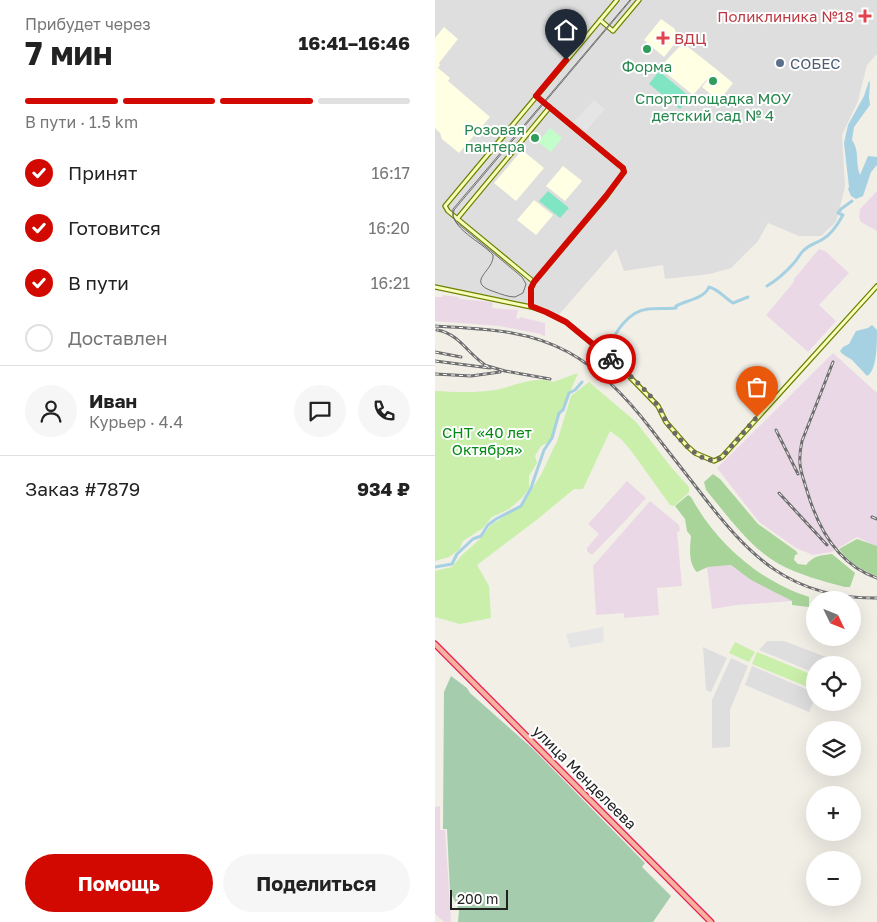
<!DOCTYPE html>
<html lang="ru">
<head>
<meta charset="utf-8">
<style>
  body { margin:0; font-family:"Golos Text",sans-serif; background:#f6f6f6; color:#222; height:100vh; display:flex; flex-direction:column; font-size:19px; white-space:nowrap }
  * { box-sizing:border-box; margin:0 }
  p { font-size:16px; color:#767676 }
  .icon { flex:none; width:28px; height:28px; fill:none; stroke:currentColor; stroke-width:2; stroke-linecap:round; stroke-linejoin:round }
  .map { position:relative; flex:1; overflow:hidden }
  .sheet { display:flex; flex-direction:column; background:#fff; width:435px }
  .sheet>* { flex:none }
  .needle { width:32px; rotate:133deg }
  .fabs { position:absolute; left:371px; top:591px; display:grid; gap:10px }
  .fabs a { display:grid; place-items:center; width:55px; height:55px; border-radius:50%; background:#fff; box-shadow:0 5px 20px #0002; font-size:25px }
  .scale { position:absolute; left:15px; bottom:12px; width:58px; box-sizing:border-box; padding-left:5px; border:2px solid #212121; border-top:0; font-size:14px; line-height:18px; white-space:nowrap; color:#212121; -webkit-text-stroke:4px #fff; paint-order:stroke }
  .pin { position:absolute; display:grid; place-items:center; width:42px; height:42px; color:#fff; margin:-51px -21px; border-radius:50% 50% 50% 0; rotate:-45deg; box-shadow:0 0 5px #0007 }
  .pin .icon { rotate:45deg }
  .courier { position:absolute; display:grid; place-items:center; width:50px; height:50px; margin:-25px; border:4px solid #d20900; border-radius:50%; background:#fff; color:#222; box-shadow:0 1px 6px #0007 }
  .headline em { font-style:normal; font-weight:700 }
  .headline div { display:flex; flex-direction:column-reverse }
  .headline { display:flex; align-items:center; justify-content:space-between; height:85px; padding:0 25px }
  h1 { font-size:32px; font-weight:700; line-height:38px }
  .bar { display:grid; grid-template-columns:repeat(4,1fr); gap:8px 5px; align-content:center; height:60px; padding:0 25px }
  .bar i { height:6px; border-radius:4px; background:#e0e0e0 }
  .bar .active { background:#d20900 }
  .bar p { grid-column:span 4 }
  .line { display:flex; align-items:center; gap:12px; padding:0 25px; border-top:1px solid #e0e0e0 }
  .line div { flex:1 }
  .round { display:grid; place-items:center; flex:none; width:52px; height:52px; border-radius:26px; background:#f6f6f6 }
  ol { padding:0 25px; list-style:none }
  li { display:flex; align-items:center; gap:15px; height:55px }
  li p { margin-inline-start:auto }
  li .icon { padding:5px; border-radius:50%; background:#d20900; color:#fff; stroke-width:4 }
  li:last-child { color:#767676 }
  li i { width:28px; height:28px; border:2px solid #e0e0e0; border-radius:50% }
  .action { display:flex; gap:10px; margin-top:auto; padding:10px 25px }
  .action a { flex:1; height:58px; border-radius:30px; background:#d20900; color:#fff; font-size:20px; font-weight:700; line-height:58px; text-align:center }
  .action a+a { background:#f6f6f6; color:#222 }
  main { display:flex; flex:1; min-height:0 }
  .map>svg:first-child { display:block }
  .residential { fill:#dfdede }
  .industrial { fill:#ebd8e7 }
  .education { fill:#feffe3 }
  .grass { fill:#c9efaa }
  .forest { fill:#a8d499 }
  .cemetery { fill:#a6ccae }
  .park { fill:#c2fdca }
  .pitch { fill:#80e5c3 }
  .parking { fill:#e5e5e5 }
  .water { fill:#a5d1e2 }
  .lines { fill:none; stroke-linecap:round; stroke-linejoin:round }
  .river { stroke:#a5d1e2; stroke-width:3 }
  .secondary-casing { stroke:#6c8000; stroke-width:5.5 }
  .trunk-casing { stroke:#e81c59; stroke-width:7 }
  .secondary { stroke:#f7feb9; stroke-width:3 }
  .trunk { stroke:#f6b29c; stroke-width:4.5 }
  .tram { stroke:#6f6f6f; stroke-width:1 }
  .rail-casing { stroke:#6f6f6f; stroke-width:3 }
  .rail { stroke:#fff; stroke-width:1; stroke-dasharray:4; stroke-linecap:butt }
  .done { stroke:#6a6966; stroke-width:5; stroke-dasharray:0 9 }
  .route { stroke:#d20900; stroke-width:6 }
  .health-dot { fill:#e0444e; stroke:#fff; stroke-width:2 }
  .leisure-dot { fill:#2e9e5b; stroke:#fff; stroke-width:2 }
  .service-dot { fill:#5c6f8a; stroke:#fff; stroke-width:2 }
  .labels { text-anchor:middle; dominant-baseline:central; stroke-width:4; stroke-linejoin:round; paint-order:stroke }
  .health-label { font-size:15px; fill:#be3a42; stroke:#fff; text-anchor:end }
  .service-label { font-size:15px; fill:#4e5e75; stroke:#fff; text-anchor:start }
  .leisure-label { font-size:15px; fill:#27864d; stroke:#fff }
  .park-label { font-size:15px; fill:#048a15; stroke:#fff }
  .street-label { font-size:15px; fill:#212121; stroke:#fff }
</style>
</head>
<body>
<main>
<section class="sheet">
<div class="headline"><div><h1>7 мин</h1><p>Прибудет через</p></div><em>16:41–16:46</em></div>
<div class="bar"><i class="active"></i><i class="active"></i><i class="active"></i><i></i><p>В пути · 1.5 km</p></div>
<ol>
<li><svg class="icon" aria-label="check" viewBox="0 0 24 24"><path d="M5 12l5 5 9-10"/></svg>Принят<p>16:17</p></li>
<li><svg class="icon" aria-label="check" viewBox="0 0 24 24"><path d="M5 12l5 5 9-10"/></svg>Готовится<p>16:20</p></li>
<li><svg class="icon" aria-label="check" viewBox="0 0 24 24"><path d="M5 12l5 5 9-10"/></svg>В пути<p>16:21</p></li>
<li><i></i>Доставлен</li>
</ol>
<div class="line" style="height:90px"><a class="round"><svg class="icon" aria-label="person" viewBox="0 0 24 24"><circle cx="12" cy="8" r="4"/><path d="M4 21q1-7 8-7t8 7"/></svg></a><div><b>Иван</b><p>Курьер · 4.4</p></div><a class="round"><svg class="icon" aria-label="chat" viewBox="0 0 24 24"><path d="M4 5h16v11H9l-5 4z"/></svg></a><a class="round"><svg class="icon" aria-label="phone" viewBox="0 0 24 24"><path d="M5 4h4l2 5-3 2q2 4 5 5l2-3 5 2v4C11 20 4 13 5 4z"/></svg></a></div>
<div class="line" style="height:65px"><div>Заказ #7879</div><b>934 ₽</b></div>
<div class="action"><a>Помощь</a><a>Поделиться</a></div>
</section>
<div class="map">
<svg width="442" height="922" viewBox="0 0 442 922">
  <rect width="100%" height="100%" fill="#f2efe7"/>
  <path class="residential" d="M0 0H442V54L432 65 423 101 407 135 410 187 401 222 386 236H364L333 223 323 241 296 268 275 274 230 279 228 265 189 271 181 249 122 317 92 306 0 287Z
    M332 641H349L396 659 394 665H380V673L324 650Z
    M268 647 292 658 276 692 271 690Z
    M296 658 313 666 295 710V747L277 748V700Z
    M317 666 380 693V699L374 712 310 685Z"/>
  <path class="industrial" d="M442 191V231L426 222 424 218 425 209Z
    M384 249 390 251 414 273 384 305 401 321 373 352 331 315 358 283 359 279Z
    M8 295 24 297V299L58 302 57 308 83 310 81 318 84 319 85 317 110 323V336L106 335V334L64 326 0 321V297H7Z
    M398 353 442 393V547L422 537 397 552 378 555 361 548 324 522 282 468Z
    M192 481 211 498 191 520 157 555 152 551V548L164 534 153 524Z
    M215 501 244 525 245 531 242 532 247 586 222 588 224 615 189 618V613L161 615 158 566Z
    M296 565 316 580 357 601 302 605 277 609 272 567Z
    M5 806V830H10L16 922H9L0 914V807Z"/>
  <path class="education" d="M226 19 240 29V31L246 36 229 57 209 40Z
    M9 27 23 39 4 63 5 65 3 68 15 78 13 81 55 117 24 153 7 139 5 133 0 128V38Z
    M248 43 281 69 258 95 226 69 228 66 227 65Z
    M281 69 298 83 284 101 267 87Z
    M87 150 109 168 81 201 59 183Z
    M128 166 147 181 130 201 111 186Z
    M99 200 118 215 101 235 82 220Z"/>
  <path class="grass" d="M143 373 114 442 106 446 100 456 102 463 94 476V488L88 497 74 509 57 517 48 528 28 541 24 550 14 557 0 561V391C19 392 40 393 60 390 78 387 100 375 118 382Z
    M154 382 201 422 236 467 254 487V492L239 506 235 505 197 452 187 440 175 431 148 489H139L104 518 42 565 54 586 56 618 25 624 0 617V571L17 567 27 555 44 540 56 525 87 505 107 473 119 447 122 442 136 396Z
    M300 642 320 652 314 662 294 653Z
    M322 652 380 676V690L317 664Z"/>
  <path class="forest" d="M278 474 285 479 323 524 361 551 363 554 360 555 359 560 363 564 371 565C378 556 386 555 397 554L420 573 415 587H410C387 581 365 575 344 564 314 547 293 516 271 490L269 482Z
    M253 495 256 497C281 543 324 581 374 597V607L357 605V601L316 580 296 565 273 567 262 572C253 563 255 548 256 536L252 531 250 519 240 506Z
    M422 539 442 546V576C428 571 413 562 404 549Z"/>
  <path class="cemetery" d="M16 676 32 688 35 693 98 749 210 863 207 867 236 896 218 922H23L24 910 15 891 12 829H8L9 692Z"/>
  <path class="park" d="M115 128 127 138 116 152 103 142Z"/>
  <path class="pitch" d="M224 71 255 97 245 109 214 84Z
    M113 191 134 208 125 218 104 201Z"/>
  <path class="parking" d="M159 100 170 109 151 131 139 122Z
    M168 627 169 640 168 642 135 648 131 634Z"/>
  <path class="water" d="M434 81 435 82 434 97 435 105 419 127 417 140C425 151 420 163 425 175L433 156 442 157V165L436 172 428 196 421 199 416 196 413 189 414 187 409 143 413 125 429 96Z
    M437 325 442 330C442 344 442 371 432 376 428 371 423 367 419 362 415 357 409 357 405 351L408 347 414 344 421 331 433 328Z"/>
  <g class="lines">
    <path class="river" d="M332 286C342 280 350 273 358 264 362 260 364 255 368 251 375 244 380 244 388 239 397 234 403 224 408 215L403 213 406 209 417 201
      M170 351 171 348H175C179 332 194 311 213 309 222 308 232 309 241 308V306C252 300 269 299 274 287 283 289 290 298 298 303L313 297
      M163 362 166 357
      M0 567 17 564 22 554 38 539 46 536 53 525 61 519 86 506 96 488 109 450 117 438 124 413 128 410 134 393 140 390 147 382"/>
    <g class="secondary-casing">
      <path id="secondary" d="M165 20 178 31 204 0
        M22 219 114 108
        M99 282 13 211 10 206 182 0
        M0 287 96 307 111 312 131 322 177 360 191 373 223 406 231 422 252 446 260 453 279 461 287 457 442 286
        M96 307V289L99 282 171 197 189 172 188 168 183 164 101 96"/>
    </g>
    <g class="trunk-casing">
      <path id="trunk" d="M0 644 276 922"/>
    </g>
    <use href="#secondary" class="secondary"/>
    <use href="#trunk" class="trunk"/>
    <path class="tram" d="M195 0 18 209C14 228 47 242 58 255 60 271 28 282 60 292 66 294 73 297 80 297L88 293 91 284 87 277 21 222 18 216 19 210 196 0"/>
    <g class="rail-casing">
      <path id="rail" d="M0 326C46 329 91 329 133 352 166 370 193 399 216 429 232 450 249 471 265 492 314 556 355 599 442 598
        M0 352 26 357
        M0 361 55 368C34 357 26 334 2 330
        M398 362 367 441C362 465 366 471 373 494 384 530 404 565 442 578
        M49 365 70 371 115 379
        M0 374 36 376 65 372
        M341 430 363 474
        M344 493 392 545
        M437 517 442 519"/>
    </g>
    <use href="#rail" class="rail"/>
  </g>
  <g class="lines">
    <path class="done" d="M176 359C190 371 213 391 223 406 227 411 229 418 232 423 241 436 270 471 287 457L322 417"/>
    <path class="route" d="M131 60 101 96 183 164 188 168 189 172 171 196 99 282 96 288V306L111 312 131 322 176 359"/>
  </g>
  <g class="health-dot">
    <path d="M427.5 8.5h5v5h5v5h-5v5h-5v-5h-5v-5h5z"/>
    <path d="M225.5 30.5h5v5h5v5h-5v5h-5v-5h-5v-5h5z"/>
  </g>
  <g class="leisure-dot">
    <circle cx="212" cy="49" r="5"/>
    <circle cx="278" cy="81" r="5"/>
    <circle cx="100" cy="138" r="5"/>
  </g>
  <circle class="service-dot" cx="345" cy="63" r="5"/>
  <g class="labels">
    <g class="health-label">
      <text x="419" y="16">Поликлиника №18</text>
      <text x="239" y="38" text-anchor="start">ВДЦ</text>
    </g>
    <g class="service-label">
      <text x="355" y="63">СОБЕС</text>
    </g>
    <g class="leisure-label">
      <text x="212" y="66">Форма</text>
      <text x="278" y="98">Спортплощадка МОУ<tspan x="278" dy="17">детский сад № 4</tspan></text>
      <text x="90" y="129" text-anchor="end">Розовая<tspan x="90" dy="17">пантера</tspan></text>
    </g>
    <g class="park-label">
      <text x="52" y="432">СНТ «40 лет<tspan x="52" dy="17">Октября»</tspan></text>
    </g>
    <g class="street-label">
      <text transform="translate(150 777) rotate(45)">улица Менделеева</text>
    </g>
  </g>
</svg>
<div class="fabs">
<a><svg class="needle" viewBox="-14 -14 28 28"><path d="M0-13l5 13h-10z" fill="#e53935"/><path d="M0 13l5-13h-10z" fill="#767676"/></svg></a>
<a><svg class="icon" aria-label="locate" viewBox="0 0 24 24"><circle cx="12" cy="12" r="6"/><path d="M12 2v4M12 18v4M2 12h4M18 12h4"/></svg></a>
<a><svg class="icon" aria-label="layers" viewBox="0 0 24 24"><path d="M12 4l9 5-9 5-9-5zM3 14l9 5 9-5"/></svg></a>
<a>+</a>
<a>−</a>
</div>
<div class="scale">200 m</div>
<div class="pin" style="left:322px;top:417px;background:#ea580c"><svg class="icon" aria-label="bag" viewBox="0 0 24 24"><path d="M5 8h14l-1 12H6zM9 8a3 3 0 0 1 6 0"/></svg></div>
<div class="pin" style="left:131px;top:60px;background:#1f2937"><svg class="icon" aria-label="home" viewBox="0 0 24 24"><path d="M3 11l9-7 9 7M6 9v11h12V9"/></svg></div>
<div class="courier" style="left:176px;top:359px"><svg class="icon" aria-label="bike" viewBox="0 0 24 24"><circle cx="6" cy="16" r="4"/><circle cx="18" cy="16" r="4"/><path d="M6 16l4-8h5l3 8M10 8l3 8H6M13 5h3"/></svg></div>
</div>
</main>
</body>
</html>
